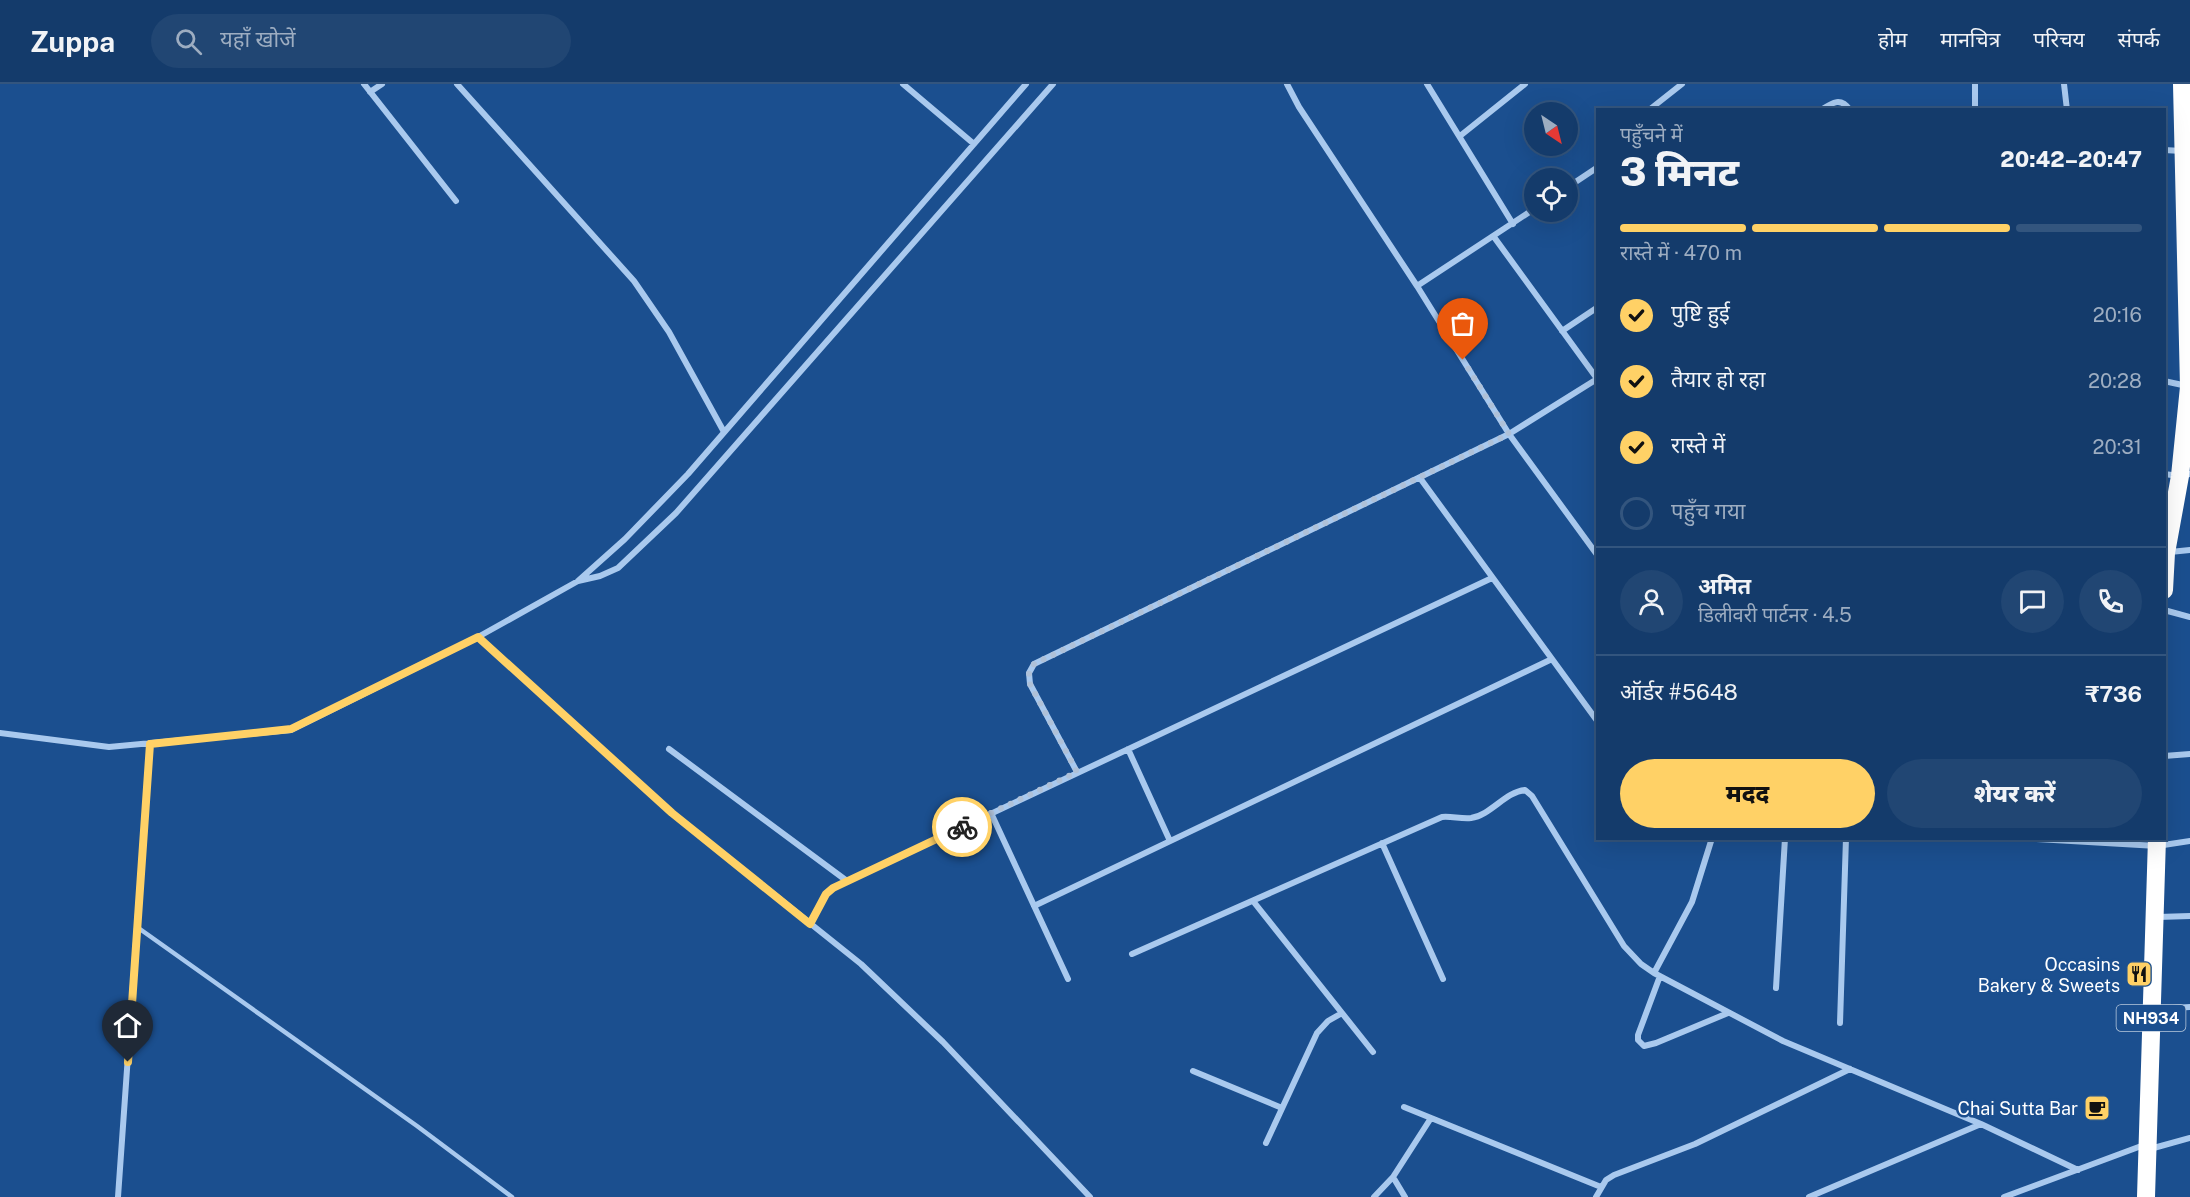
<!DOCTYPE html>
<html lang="hi">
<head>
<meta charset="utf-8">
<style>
  body { margin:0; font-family:"Public Sans","Noto Sans Devanagari",sans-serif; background:#214673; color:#f1f3f6; height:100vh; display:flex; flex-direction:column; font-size:22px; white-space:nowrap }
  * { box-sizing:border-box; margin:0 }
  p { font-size:20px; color:#9dadc1 }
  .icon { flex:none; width:33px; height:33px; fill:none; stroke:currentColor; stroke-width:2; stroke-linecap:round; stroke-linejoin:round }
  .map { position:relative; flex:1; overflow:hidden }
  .side { position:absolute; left:1596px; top:24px; width:570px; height:732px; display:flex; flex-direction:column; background:#143b6b; border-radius:0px; box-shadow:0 6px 24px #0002,0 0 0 2px #33557e }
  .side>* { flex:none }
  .needle { width:39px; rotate:145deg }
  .fabs { position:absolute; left:1524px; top:18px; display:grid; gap:12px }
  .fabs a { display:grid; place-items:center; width:54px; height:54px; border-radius:50%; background:#143b6b; box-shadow:0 6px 24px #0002,0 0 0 2px #33557e; font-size:30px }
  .pin { position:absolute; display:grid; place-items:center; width:51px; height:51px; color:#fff; margin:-62px -26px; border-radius:50% 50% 50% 0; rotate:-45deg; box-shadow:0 0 6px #0007 }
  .pin .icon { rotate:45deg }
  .courier { position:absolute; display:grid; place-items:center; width:60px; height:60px; margin:-30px; border:4px solid #ffd166; border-radius:50%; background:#fff; color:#222; box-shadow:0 2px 8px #0007 }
  .headline em { font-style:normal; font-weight:800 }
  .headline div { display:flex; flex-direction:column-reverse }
  .headline { display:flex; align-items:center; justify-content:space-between; height:102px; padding:0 24px }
  h1 { font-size:39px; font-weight:800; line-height:45px }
  .bar { display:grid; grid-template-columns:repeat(4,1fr); gap:9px 6px; align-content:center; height:72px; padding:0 24px }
  .bar i { height:8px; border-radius:4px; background:#33557e }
  .bar .selected { background:#ffd166 }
  .bar p { grid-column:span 4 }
  .line { display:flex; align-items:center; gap:15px; padding:0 24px; border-top:2px solid #33557e }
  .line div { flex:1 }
  .round { display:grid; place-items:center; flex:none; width:63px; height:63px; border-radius:32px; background:#214673 }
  ol { padding:0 24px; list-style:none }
  li { display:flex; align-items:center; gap:18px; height:66px }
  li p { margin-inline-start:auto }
  li .icon { padding:6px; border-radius:50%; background:#ffd166; color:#111; stroke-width:4 }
  li:last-child { color:#9dadc1 }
  li i { width:33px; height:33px; border:3px solid #33557e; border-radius:50% }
  .cta { display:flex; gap:12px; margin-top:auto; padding:12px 24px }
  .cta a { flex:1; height:69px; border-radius:36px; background:#ffd166; color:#111; font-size:24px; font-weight:800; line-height:69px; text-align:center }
  .cta a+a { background:#214673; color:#f1f3f6 }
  header { display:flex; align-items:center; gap:36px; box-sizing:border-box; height:84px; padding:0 30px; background:#143b6b; border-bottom:2px solid #33557e }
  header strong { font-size:28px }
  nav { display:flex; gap:33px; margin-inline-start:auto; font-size:21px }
  .search { width:420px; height:54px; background:#214673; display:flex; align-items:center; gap:15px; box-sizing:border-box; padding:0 21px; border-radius:33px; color:#9dadc1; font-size:22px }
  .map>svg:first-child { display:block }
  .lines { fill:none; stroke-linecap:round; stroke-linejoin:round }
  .lane { stroke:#a9c9ee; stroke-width:4.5 }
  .street { stroke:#a9c9ee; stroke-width:6 }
  .highway { stroke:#fff; stroke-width:18 }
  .done { stroke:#afc1d8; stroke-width:6; stroke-dasharray:0 10.8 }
  .route { stroke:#ffd166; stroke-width:8 }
  .labels { text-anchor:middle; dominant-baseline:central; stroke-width:5; stroke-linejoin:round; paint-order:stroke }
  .shield { fill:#1b4f8f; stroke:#bbcadd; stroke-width:1.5 }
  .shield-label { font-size:16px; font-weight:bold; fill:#fff }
  .poi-label { font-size:18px; fill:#fff; stroke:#1b4f8f; text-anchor:end }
</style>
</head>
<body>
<header>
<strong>Zuppa</strong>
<div class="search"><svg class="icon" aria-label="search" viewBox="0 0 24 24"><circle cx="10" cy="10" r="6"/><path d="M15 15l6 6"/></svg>यहाँ खोजें</div>
<nav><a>होम</a><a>मानचित्र</a><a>परिचय</a><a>संपर्क</a></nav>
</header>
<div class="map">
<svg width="2190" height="1113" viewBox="0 0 2190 1113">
  <rect width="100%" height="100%" fill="#1b4f8f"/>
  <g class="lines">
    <path class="lane" d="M137 843 417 1042 512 1113"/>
    <path class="street" d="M364 0 456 117
      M457 0 634 197 669 248 724 348
      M903 0 974 60
      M1287 0 1299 23 1417 202 1509 350 1598 472
      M1427 0 1513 140
      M2064 0 2067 26
      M370 8 382 0
      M1649 26 1682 0
      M1821 26C1833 18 1841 13 1850 26
      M1975 26V0
      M1460 52 1525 0
      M2164 66 2182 67
      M1568 103 1598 83
      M1494 153 1598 296
      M1417 202 1534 125
      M1562 247 1598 223
      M2164 297 2187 302
      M2164 390 2180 392 2190 390
      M1420 394 1598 638
      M2170 468 2190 466
      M578 497 600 492 618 484 676 429 1053 0
      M2164 526 2190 533
      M478 553 672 729 861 880 943 958 1090 1113
      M0 649 109 663 291 646 478 553 578 497 625 455 688 390 1026 0
      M669 665 847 797
      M1128 665 1170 757
      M2164 672 2190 670
      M1077 688 1030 600 1029 589 1034 580 1509 350 1597 295
      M991 729 1068 895
      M2019 754 2157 762 2190 757
      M1382 759 1443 895
      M1253 817 1373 968
      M1034 822 1552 575
      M2158 833 2190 832
      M810 840 826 810 833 804 1492 494
      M1132 870 1442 733C1451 732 1461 735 1471 734 1491 731 1505 708 1525 706L1532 712 1624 862 1641 880 1654 889 1783 957 1981 1040 2078 1086
      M1654 889 1692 818 1712 754
      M1660 892 1638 951V956L1644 962 1656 959 1728 929
      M1776 904 1785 754
      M2155 925 2190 923
      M1840 939 1846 754
      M1193 987 1282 1024
      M1404 1023 1601 1103
      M1266 1059 1317 949 1328 937 1342 929
      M2150 1065 2190 1054
      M1393 1093 1405 1113
      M118 1113 150 659
      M1374 1113 1393 1093 1431 1034
      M1596 1113 1606 1096 1614 1091 1695 1060 1850 985
      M1809 1113 1981 1040
      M2004 1113 2144 1061"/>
    <path class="highway" d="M2164 506 2166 469 2180 392 2189 303 2182 0
      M2146 1113 2157 754"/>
  </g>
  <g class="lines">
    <path class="done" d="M962 743 1077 688 1030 600 1029 589 1034 580 1509 350 1463 276"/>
    <path class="route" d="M128 978 150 660 291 645 478 553 672 729 810 840 826 810 833 804 962 743"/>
  </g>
  <defs>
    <g id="restaurant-square" transform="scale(1.35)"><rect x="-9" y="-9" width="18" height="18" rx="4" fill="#ffd166" stroke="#1b4f8f"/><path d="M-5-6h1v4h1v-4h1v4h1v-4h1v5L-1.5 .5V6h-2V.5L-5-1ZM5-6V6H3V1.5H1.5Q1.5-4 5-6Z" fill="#111"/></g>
    <g id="cafe-square" transform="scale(1.35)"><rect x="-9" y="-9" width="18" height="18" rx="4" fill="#ffd166" stroke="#1b4f8f"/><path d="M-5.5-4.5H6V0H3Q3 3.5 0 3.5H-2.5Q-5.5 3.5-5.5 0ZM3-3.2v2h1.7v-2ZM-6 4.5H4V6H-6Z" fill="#111"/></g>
  </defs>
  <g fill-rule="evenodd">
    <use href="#restaurant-square" x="2139" y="890"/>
    <use href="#cafe-square" x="2097" y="1024"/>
  </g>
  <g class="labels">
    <rect class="shield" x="2116.5" y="921" width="69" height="26" rx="4.5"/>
    <g class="shield-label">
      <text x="2151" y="934">NH934</text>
    </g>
    <g class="poi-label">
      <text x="2120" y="880">Occasins<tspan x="2120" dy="21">Bakery &amp; Sweets</tspan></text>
      <text x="2078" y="1024">Chai Sutta Bar</text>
    </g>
  </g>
</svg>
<div class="fabs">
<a><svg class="needle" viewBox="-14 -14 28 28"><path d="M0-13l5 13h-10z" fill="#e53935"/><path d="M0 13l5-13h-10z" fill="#9dadc1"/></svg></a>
<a><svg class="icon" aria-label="locate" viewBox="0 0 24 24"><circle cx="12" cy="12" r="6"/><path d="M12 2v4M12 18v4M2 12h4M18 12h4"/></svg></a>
</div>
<div class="pin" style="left:1463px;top:276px;background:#ea580c"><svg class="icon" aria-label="bag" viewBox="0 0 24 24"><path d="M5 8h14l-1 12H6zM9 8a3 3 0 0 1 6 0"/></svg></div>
<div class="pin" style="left:128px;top:978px;background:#1f2937"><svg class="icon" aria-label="home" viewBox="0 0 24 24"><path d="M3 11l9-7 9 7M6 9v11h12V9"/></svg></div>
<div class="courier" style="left:962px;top:743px"><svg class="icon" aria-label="bike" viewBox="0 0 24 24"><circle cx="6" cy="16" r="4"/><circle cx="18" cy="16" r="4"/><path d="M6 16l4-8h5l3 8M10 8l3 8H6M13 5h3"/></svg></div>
<section class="side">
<div class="headline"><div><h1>3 मिनट</h1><p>पहुँचने में</p></div><em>20:42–20:47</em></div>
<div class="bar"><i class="selected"></i><i class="selected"></i><i class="selected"></i><i></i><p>रास्ते में · 470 m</p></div>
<ol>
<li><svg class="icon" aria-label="check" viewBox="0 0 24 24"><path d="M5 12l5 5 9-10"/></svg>पुष्टि हुई<p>20:16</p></li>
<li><svg class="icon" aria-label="check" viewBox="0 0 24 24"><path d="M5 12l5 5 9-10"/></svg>तैयार हो रहा<p>20:28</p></li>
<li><svg class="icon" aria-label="check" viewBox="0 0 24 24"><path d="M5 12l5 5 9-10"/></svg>रास्ते में<p>20:31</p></li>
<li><i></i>पहुँच गया</li>
</ol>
<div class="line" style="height:108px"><a class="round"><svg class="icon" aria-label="person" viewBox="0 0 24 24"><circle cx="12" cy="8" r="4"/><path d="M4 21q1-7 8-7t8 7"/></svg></a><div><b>अमित</b><p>डिलीवरी पार्टनर · 4.5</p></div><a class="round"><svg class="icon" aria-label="chat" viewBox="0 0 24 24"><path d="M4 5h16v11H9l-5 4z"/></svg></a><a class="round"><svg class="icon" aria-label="phone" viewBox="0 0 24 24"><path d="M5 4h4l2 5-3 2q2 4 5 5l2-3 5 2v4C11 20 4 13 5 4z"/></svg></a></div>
<div class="line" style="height:78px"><div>ऑर्डर #5648</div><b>₹736</b></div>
<div class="cta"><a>मदद</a><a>शेयर करें</a></div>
</section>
</div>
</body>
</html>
